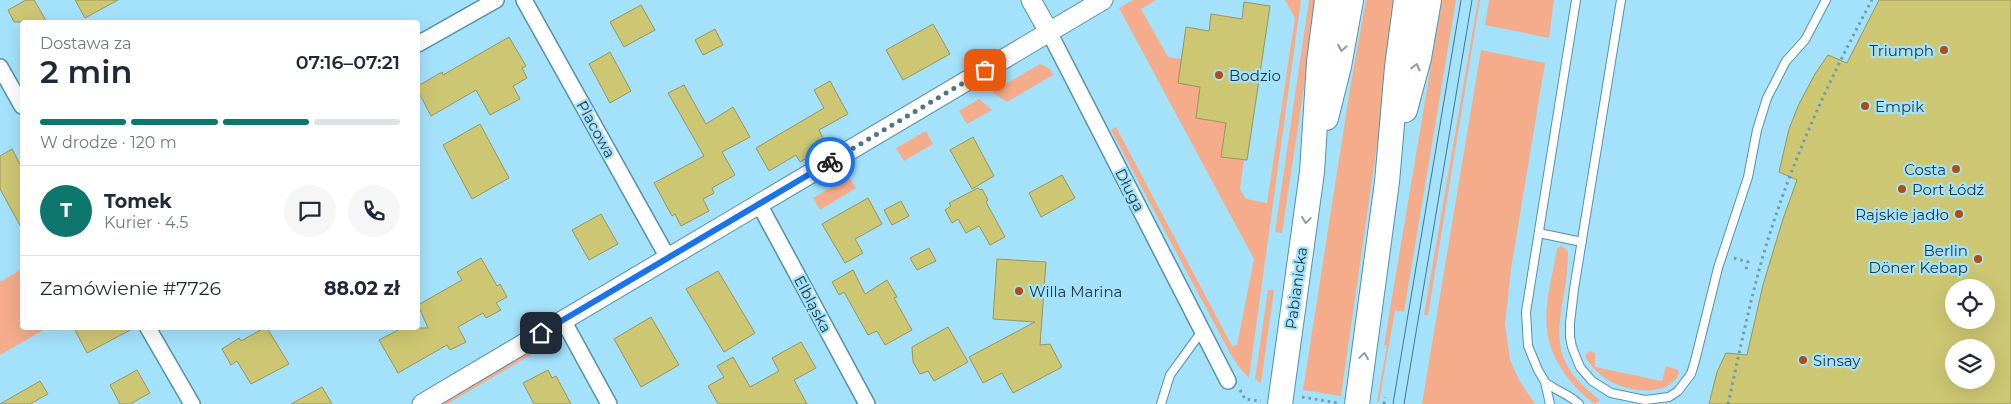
<!DOCTYPE html>
<html lang="pl">
<head>
<meta charset="utf-8">
<style>
  body { margin:0; font-family:Montserrat,sans-serif; background:#f6f6f7; color:#1f2937; height:100vh; display:flex; flex-direction:column; font-size:19px; white-space:nowrap }
  * { box-sizing:border-box; margin:0 }
  p { font-size:16px; color:#747a83 }
  .icon { flex:none; width:28px; height:28px; fill:none; stroke:currentColor; stroke-width:2; stroke-linecap:round; stroke-linejoin:round }
  .map { position:relative; flex:1; overflow:hidden }
  .panel { position:absolute; left:20px; top:20px; width:400px; height:310px; display:flex; flex-direction:column; background:#fff; border-radius:5px; box-shadow:0 5px 20px #0002 }
  .panel>* { flex:none }
  .fabs { position:absolute; left:1945px; top:279px; display:grid; gap:10px }
  .fabs a { display:grid; place-items:center; width:50px; height:50px; border-radius:50%; background:#fff; box-shadow:0 5px 20px #0002; font-size:25px }
  .pin { position:absolute; display:grid; place-items:center; width:42px; height:42px; color:#fff; margin:-21px; border-radius:10px; box-shadow:0 2px 8px #0006 }
  .courier { position:absolute; display:grid; place-items:center; width:50px; height:50px; margin:-25px; border:4px solid #1a73e8; border-radius:50%; background:#fff; color:#222; box-shadow:0 1px 6px #0007 }
  .overview em { font-style:normal; font-weight:600 }
  .overview div { display:flex; flex-direction:column-reverse }
  .overview { display:flex; align-items:center; justify-content:space-between; height:85px; padding:0 20px }
  h1 { font-size:32px; font-weight:600; line-height:38px }
  .bar { display:grid; grid-template-columns:repeat(4,1fr); gap:8px 5px; align-content:center; height:60px; padding:0 20px }
  .bar i { height:6px; border-radius:4px; background:#e0e1e3 }
  .bar .on { background:#0f766e }
  .bar p { grid-column:span 4 }
  .line { display:flex; align-items:center; gap:12px; padding:0 20px; border-top:1px solid #e0e1e3 }
  .line div { flex:1 }
  .round { display:grid; place-items:center; flex:none; width:52px; height:52px; border-radius:26px; background:#f6f6f7 }
  .map>svg:first-child { display:block }
  .green { fill:#f4ac8b }
  .building { fill:#cdc773; stroke:#979460; fill-rule:evenodd }
  .lines { fill:none; stroke-linecap:round; stroke-linejoin:round }
  .service-casing { stroke:#5691a9; stroke-width:10 }
  .minor-casing { stroke:#5691a9; stroke-width:18 }
  .tertiary-casing { stroke:#5691a9; stroke-width:21 }
  .primary-casing { stroke:#5691a9; stroke-width:26 }
  .path { stroke:#6e9daf; stroke-width:3; stroke-dasharray:2.5 4; stroke-linecap:butt }
  .service { stroke:#fff; stroke-width:8 }
  .minor { stroke:#fff; stroke-width:15 }
  .tertiary { stroke:#fff; stroke-width:19 }
  .primary { stroke:#fff; stroke-width:24 }
  .tram { stroke:#4d7281; stroke-width:1 }
  .oneway { stroke:#909da2 }
  .done { stroke:#507585; stroke-width:5; stroke-dasharray:0 9 }
  .route { stroke:#1a73e8; stroke-width:6 }
  .poi-dot { fill:#af4d13; stroke:#a4e2fb; stroke-width:2 }
  .labels { text-anchor:middle; dominant-baseline:central; stroke-width:4.5; stroke-linejoin:round; paint-order:stroke }
  .poi-label { font-size:15px; fill:#223b45; stroke:#a4e2fb; text-anchor:start }
  .street-label { font-size:15px; fill:#223b45; stroke:#a4e2fb }
</style>
</head>
<body>
<div class="map">
<svg width="2011" height="404" viewBox="0 0 2011 404">
  <rect width="100%" height="100%" fill="#a4e2fb"/>
  <path class="green" d="M1133 0H1156L1141 9 1168 57 1182 59 1178 83 1200 87 1196 118 1226 123 1221 156 1244 160 1240 189 1246 199 1267 203 1295 18 1285 0H1301L1249 378 1238 366 1230 353 1111 130 1116 127 1232 346 1237 345 1254 259 1119 8Z
    M1309 0H1317L1282 233 1275 232Z
    M1366 0H1396L1384 96 1341 396 1303 390 1350 89Z
    M1442 0H1456L1404 312 1395 310 1379 402 1377 401 1387 346 1384 345Z
    M1478 0H1480L1428 315H1424Z
    M1489 0H1554L1549 38 1485 25Z
    M1481 50 1545 63 1511 269 1505 324 1510 360 1519 380 1535 404H1422Z
    M1040 64 1050 69 1053 75 1007 102 992 92Z
    M979 99 992 110 967 124 959 111Z
    M926 131 933 144 904 161 896 148Z
    M849 177 856 188 820 210 813 198Z
    M1560 246 1565 248 1568 252C1568 317 1534 351 1600 400L1595 404C1584 397 1573 385 1565 374 1534 331 1549 296 1557 249Z
    M22 269V328H47L0 355V282Z
    M1268 290H1274L1261 383 1255 379Z
    M546 342 548 345 447 404H441Z
    M1589 351 1595 353V367L1662 381 1666 366 1678 370 1679 373C1669 398 1629 392 1610 381 1599 375 1592 367 1585 357Z"/>
  <path class="building" d="M26 0H34L47 22H14L8 10Z
    M75 0H118L85 18Z
    M1879 0H2011V404H1709L1717 372 1726 353 1747 355 1763 285 1783 219 1797 180 1779 172 1789 129 1799 104 1815 74 1828 55 1847 63ZM1954 288H1986V320H1954ZM1954 348H1986V380H1954Z
    M1244 2 1270 6 1247 160 1221 157 1226 123 1196 118 1200 87 1178 83 1186 27 1209 31 1211 14 1242 19Z
    M641 5 655 30 624 47 610 22Z
    M933 24 950 54 903 80 886 50Z
    M715 29 723 45 703 55 695 40Z
    M509 37 526 66 522 68 527 78 513 86 520 99 490 115 476 90 431 116 418 91V86L442 72 443 75Z
    M610 52 631 91 610 103 589 64Z
    M830 81 848 114 819 130 827 146 800 162 796 155 769 171 756 148 824 108 814 90Z
    M684 85 706 124 733 107 750 137 722 152 735 175 712 188 714 193 703 199 709 211 681 226 675 214 672 216 654 183 704 156 668 93Z
    M480 124 509 178 472 199 443 145Z
    M973 137 994 176 972 189 950 150Z
    M12 149 22 168V229L0 189V156Z
    M1062 175 1075 198 1041 217 1029 193Z
    M978 188 980 190 982 189 988 200 986 202 1005 237 990 245 979 226 966 233 958 219 952 223 945 210 951 206 949 203Z
    M868 198 882 224 855 239 863 253 845 263 822 224Z
    M901 201 909 216 892 225 884 210Z
    M601 214 618 244 589 260 572 230Z
    M929 248 936 261 917 270 910 258Z
    M481 258 497 286 500 284 507 297 496 303 501 310 486 318 483 313 458 327 466 342 450 350 447 345 398 373 379 340 402 328H428L418 305 462 280 457 272Z
    M997 259 1046 262 1040 345 1050 344 1062 367 1013 393 1002 373 983 383 969 357 1035 322 993 319Z
    M853 270 865 294 887 280 897 297 894 298 912 330 885 345 877 331 868 335 844 292 839 295 832 282Z
    M718 271 755 333 724 352 686 289Z
    M651 317 679 365 641 387 614 339Z
    M948 327 968 362 934 381 928 371 920 374 913 362 912 347Z
    M74 328H134L87 353Z
    M264 328H267L289 364 251 384 237 361 231 365 222 349 239 338 241 341Z
    M801 342 816 368 794 380 807 404H718L708 386 724 377 717 366 733 357 750 387 779 371 772 358Z
    M137 370 150 393 130 404H120L110 385Z
    M548 370 552 378 556 376 571 404H534L523 383Z
    M40 381 48 394 30 404H0Z
    M322 387 332 404H291Z"/>
  <g class="lines">
    <g class="service-casing">
      <path id="service" d="M1621 0 1574 289 1570 323V337L1572 347 1580 367 1592 381 1611 393 1645 400 1669 397 1678 391 1691 374 1695 361 1718 268 1748 177 1757 130 1767 98 1786 61 1805 40 1826 0
        M1539 233 1582 242
        M1545 382C1556 391 1569 394 1579 404
        M1161 404 1170 375 1202 331
        M1550 404 1545 382 1538 370 1528 346 1526 312 1576 0"/>
    </g>
    <g class="minor-casing">
      <path id="minor" d="M524 0 668 258
        M1049 32 1228 381
        M418 44 496 0
        M0 67 22 106
        M759 204 867 404
        M563 320 609 404
        M148 328 192 404"/>
    </g>
    <g class="tertiary-casing">
      <path id="tertiary" d="M1031 0 1049 32
        M422 404 1103 0"/>
    </g>
    <g class="primary-casing">
      <path id="primary" d="M1405 110 1419 58 1429 0
        M1326 118 1339 66 1351 0
        M1280 404 1312 172 1319 62 1327 0
        M1357 404 1387 182 1397 67 1406 0"/>
    </g>
    <path class="path" d="M1734 258 1748 262 1745 273
      M1240 390 1245 399 1261 401
      M1302 397 1338 403
      M1384 404 1385 397
      M1728 404C1739 354 1749 305 1763 256 1789 167 1828 81 1872 0"/>
    <use href="#service" class="service"/>
    <use href="#minor" class="minor"/>
    <use href="#tertiary" class="tertiary"/>
    <use href="#primary" class="primary"/>
    <path class="tram" d="M1393 404 1461 0
      M1404 404 1472 0"/>
  </g>
  <defs><path id="oneway-chevron" d="M-2-3.5L2.5 0L-2 3.5" fill="none" stroke-width="1.6" stroke-linecap="round" stroke-linejoin="round" transform="scale(1.25)"/></defs>
  <g class="oneway">
    <use href="#oneway-chevron" transform="translate(1342 48) rotate(100)"/>
    <use href="#oneway-chevron" transform="translate(1416 67) rotate(-76)"/>
    <use href="#oneway-chevron" transform="translate(1306 220) rotate(98)"/>
    <use href="#oneway-chevron" transform="translate(1364 356) rotate(-82)"/>
  </g>
  <g class="lines">
    <path class="done" d="M830 162 985 70"/>
    <path class="route" d="M541 333 830 162"/>
  </g>
  <g class="poi-dot">
    <circle cx="1944" cy="50" r="5"/>
    <circle cx="1219" cy="75" r="5"/>
    <circle cx="1865" cy="106" r="5"/>
    <circle cx="1956" cy="169" r="5"/>
    <circle cx="1902" cy="189" r="5"/>
    <circle cx="1959" cy="214" r="5"/>
    <circle cx="1978" cy="259" r="5"/>
    <circle cx="1019" cy="291" r="5"/>
    <circle cx="1803" cy="360" r="5"/>
  </g>
  <g class="labels">
    <g class="poi-label">
      <text x="1934" y="50" text-anchor="end">Triumph</text>
      <text x="1229" y="75">Bodzio</text>
      <text x="1875" y="106">Empik</text>
      <text x="1946" y="169" text-anchor="end">Costa</text>
      <text x="1912" y="189">Port Łódź</text>
      <text x="1949" y="214" text-anchor="end">Rajskie jadło</text>
      <text x="1968" y="250" text-anchor="end">Berlin<tspan x="1968" dy="17">Döner Kebap</tspan></text>
      <text x="1029" y="291">Willa Marina</text>
      <text x="1813" y="360">Sinsay</text>
    </g>
    <g class="street-label">
      <text transform="translate(596 129) rotate(61)">Placowa</text>
      <text transform="translate(1130 190) rotate(63)">Długa</text>
      <text transform="translate(1296 288) rotate(-82)">Pabianicka</text>
      <text transform="translate(813 304) rotate(62)">Elbląska</text>
    </g>
  </g>
</svg>
<div class="fabs">
<a><svg class="icon" aria-label="locate" viewBox="0 0 24 24"><circle cx="12" cy="12" r="6"/><path d="M12 2v4M12 18v4M2 12h4M18 12h4"/></svg></a>
<a><svg class="icon" aria-label="layers" viewBox="0 0 24 24"><path d="M12 4l9 5-9 5-9-5zM3 14l9 5 9-5"/></svg></a>
</div>
<div class="pin" style="left:985px;top:70px;background:#ea580c"><svg class="icon" aria-label="bag" viewBox="0 0 24 24"><path d="M5 8h14l-1 12H6zM9 8a3 3 0 0 1 6 0"/></svg></div>
<div class="pin" style="left:541px;top:333px;background:#1f2937"><svg class="icon" aria-label="home" viewBox="0 0 24 24"><path d="M3 11l9-7 9 7M6 9v11h12V9"/></svg></div>
<div class="courier" style="left:830px;top:162px"><svg class="icon" aria-label="bike" viewBox="0 0 24 24"><circle cx="6" cy="16" r="4"/><circle cx="18" cy="16" r="4"/><path d="M6 16l4-8h5l3 8M10 8l3 8H6M13 5h3"/></svg></div>
<section class="panel">
<div class="overview"><div><h1>2 min</h1><p>Dostawa za</p></div><em>07:16–07:21</em></div>
<div class="bar"><i class="on"></i><i class="on"></i><i class="on"></i><i></i><p>W drodze · 120 m</p></div>
<div class="line" style="height:90px"><b class="round" style="background:#0f766e;color:#fff">T</b><div><b>Tomek</b><p>Kurier · 4.5</p></div><a class="round"><svg class="icon" aria-label="chat" viewBox="0 0 24 24"><path d="M4 5h16v11H9l-5 4z"/></svg></a><a class="round"><svg class="icon" aria-label="phone" viewBox="0 0 24 24"><path d="M5 4h4l2 5-3 2q2 4 5 5l2-3 5 2v4C11 20 4 13 5 4z"/></svg></a></div>
<div class="line" style="height:65px"><div>Zamówienie #7726</div><b>88.02 zł</b></div>
</section>
</div>
</body>
</html>
